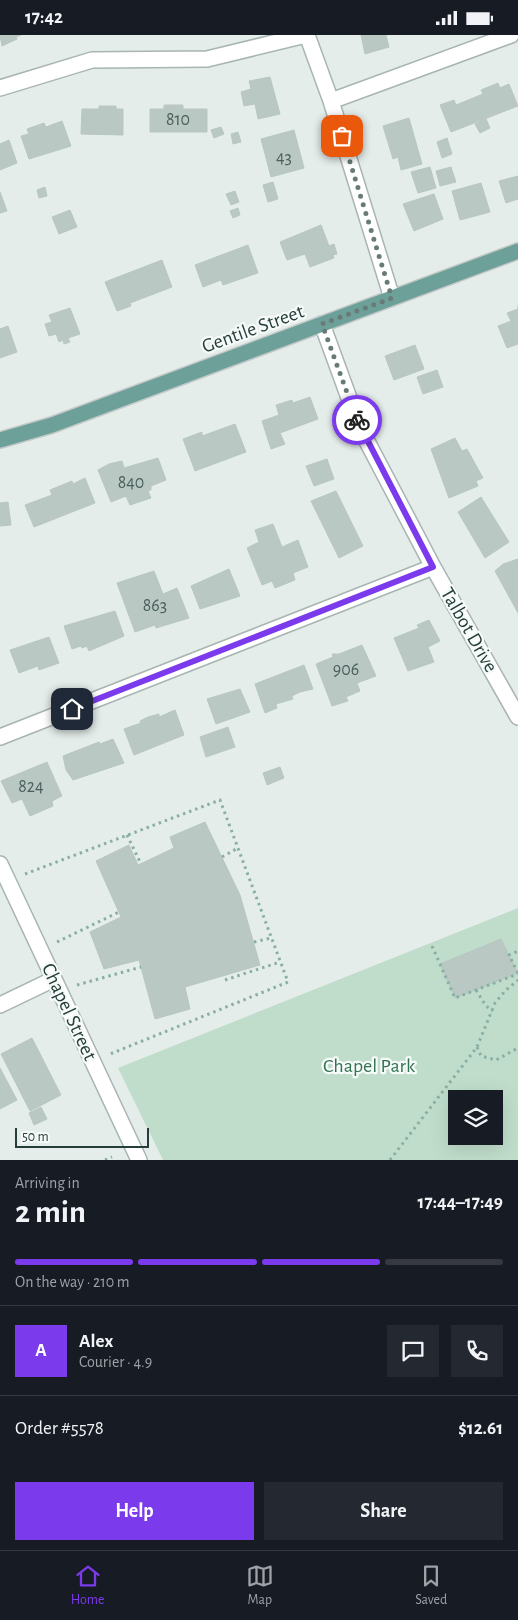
<!DOCTYPE html>
<html lang="en">
<head>
<meta charset="utf-8">
<style>
  body { margin:0; font-family:"Alegreya Sans",sans-serif; background:#242831; color:#f1f3f6; height:100vh; display:flex; flex-direction:column; font-size:19px; white-space:nowrap }
  * { box-sizing:border-box; margin:0 }
  p { font-size:16px; color:#9ea1a6 }
  .icon { flex:none; width:28px; height:28px; fill:none; stroke:currentColor; stroke-width:2; stroke-linecap:round; stroke-linejoin:round }
  .map { position:relative; height:1125px; overflow:hidden }
  .details { display:flex; flex-direction:column; background:#171b24; flex:1 }
  .details>* { flex:none }
  .controls { position:absolute; left:448px; top:1055px; display:grid; gap:10px }
  .controls a { display:grid; place-items:center; width:55px; height:55px; border-radius:0px; background:#171b24; box-shadow:0 5px 20px #0002; font-size:25px }
  .scale { position:absolute; left:15px; bottom:12px; width:134px; box-sizing:border-box; padding-left:5px; border:2px solid #253e3a; border-top:0; font-size:14px; line-height:18px; white-space:nowrap; color:#253e3a; -webkit-text-stroke:4px #f6faf8; paint-order:stroke }
  .pin { position:absolute; display:grid; place-items:center; width:42px; height:42px; color:#fff; margin:-21px; border-radius:10px; box-shadow:0 2px 8px #0006 }
  .courier { position:absolute; display:grid; place-items:center; width:50px; height:50px; margin:-25px; border:4px solid #7c3aed; border-radius:50%; background:#fff; color:#222; box-shadow:0 1px 6px #0007 }
  .head em { font-style:normal; font-weight:700 }
  .head div { display:flex; flex-direction:column-reverse }
  .head { display:flex; align-items:center; justify-content:space-between; height:85px; padding:0 15px }
  h1 { font-size:32px; font-weight:700; line-height:38px }
  .bar { display:grid; grid-template-columns:repeat(4,1fr); gap:8px 5px; align-content:center; height:60px; padding:0 15px }
  .bar i { height:6px; border-radius:4px; background:#363941 }
  .bar .current { background:#7c3aed }
  .bar p { grid-column:span 4 }
  .line { display:flex; align-items:center; gap:12px; padding:0 15px; border-top:1px solid #363941 }
  .line div { flex:1 }
  .round { display:grid; place-items:center; flex:none; width:52px; height:52px; border-radius:0px; background:#242831 }
  .primary-button { display:flex; gap:10px; margin-top:auto; padding:10px 15px }
  .primary-button a { flex:1; height:58px; border-radius:0px; background:#7c3aed; color:#fff; font-size:20px; font-weight:700; line-height:58px; text-align:center }
  .primary-button a+a { background:#242831; color:#f1f3f6 }
  .status { display:flex; justify-content:space-between; align-items:center; height:35px; padding:0 25px; background:#171b24; direction:ltr }
  .status svg { height:14px; fill:currentColor }
  .tabs { display:flex; justify-content:space-around; align-items:center; height:70px; border-top:1px solid #363941; background:#171b24; font-size:14px; color:#9ea1a6 }
  .tabs a { display:grid; justify-items:center; gap:2px }
  .tabs .current { color:#7c3aed }
  .map>svg:first-child { display:block }
  .green { fill:#c0ddcb; fill-rule:evenodd }
  .building { fill:#bac8c4; stroke:#b8c7c2 }
  .lines { fill:none; stroke-linecap:round; stroke-linejoin:round }
  .minor-casing { stroke:#a8b5b2; stroke-width:18 }
  .major-casing { stroke:#c2c9c8; stroke-width:18 }
  .path { stroke:#88afa6; stroke-width:3; stroke-dasharray:2.5 4; stroke-linecap:butt }
  .minor { stroke:#fff; stroke-width:15 }
  .major { stroke:#6da098; stroke-width:15 }
  .done { stroke:#687b78; stroke-width:5; stroke-dasharray:0 9 }
  .route { stroke:#7c3aed; stroke-width:6 }
  .labels { text-anchor:middle; dominant-baseline:central; stroke-width:4.5; stroke-linejoin:round; paint-order:stroke }
  .number-label { font-size:18px; fill:#4a605c }
  .street-label { font-size:20px; fill:#253e3a; stroke:#f6faf8 }
  .park-label { font-size:20px; fill:#327352; stroke:#f6faf8 }
</style>
</head>
<body>
<div class="status"><b>17:42</b><svg viewBox="0 0 49 12"><path d="M0 12V9h3v3zM5 12V6h3v6zM10 12V3h3v9zM15 12V0h3v12zM26 1h20v11H26zM47 4h2v5h-2z"/></svg></div>
<div class="map">
<svg width="518" height="1125" viewBox="0 0 518 1125">
  <rect width="100%" height="100%" fill="#e5edea"/>
  <path class="green" d="M518 873V1125H163L118 1033ZM456 1064H494V1101H456Z"/>
  <path class="building" d="M0 0H21L16 2 17 4 2 11Z
    M361 0H386L389 12 365 19Z
    M270 42 280 79 258 84 255 69 244 71 241 57 251 54 249 46Z
    M498 48 500 53 509 49 518 71 451 97 440 70 454 65 456 70 483 59 481 55Z
    M164 70H183V74H207V97H150V74H164Z
    M99 71H116V74H123V100L81 99 82 74H99Z
    M409 83 422 129 401 135 398 122 393 124 383 91Z
    M486 84 490 93 480 98 475 89Z
    M62 86 71 111 29 124 21 101 29 99 27 94 44 88 46 92Z
    M221 92 224 99 214 103 211 95Z
    M294 95 304 133 271 142 261 104Z
    M238 97 241 107 233 109 231 99Z
    M447 103 452 119 442 123 437 107Z
    M9 105 17 128 0 135V109Z
    M430 132 436 153 418 158 411 137Z
    M451 132 456 147 440 151 436 136Z
    M518 141V164L506 168 499 146Z
    M273 147 278 164 268 167 263 150Z
    M481 148 490 177 460 185 452 156Z
    M45 152 47 161 39 163 37 155Z
    M235 156 239 167 231 170 226 159Z
    M0 157 7 176 0 178Z
    M434 159 443 184 414 196 403 169Z
    M238 173 240 180 233 183 230 176Z
    M70 175 77 192 59 199 52 182Z
    M321 190 329 211 334 209 337 219 333 220 334 223 310 232 305 219 287 225 280 207Z
    M248 210 258 238 223 250 221 245 203 252 195 230Z
    M162 225 172 252 130 268 131 271 117 276 105 247Z
    M518 271V309L507 313 498 291 511 286 507 278 518 274Z
    M70 273 80 299 68 303 70 307 64 309 63 305 59 307 56 299 49 301 45 289 52 287 49 280Z
    M8 291 17 317 0 323V294Z
    M415 310 424 334 394 345 385 321Z
    M437 335 443 352 423 359 417 342Z
    M310 362 318 384 280 398 285 409 271 414 262 386 279 380 276 370 292 365 293 368Z
    M235 389 246 417 195 436 183 404 202 397V401Z
    M455 403 462 416 467 414 483 443 476 446 478 451 449 463 431 414Z
    M158 423 166 445 151 451V455L148 456 151 463 130 470 126 461 111 467 98 435 109 429 122 426 124 433Z
    M327 424 334 444 314 451 306 431Z
    M85 443 95 468 34 492 25 470 52 460 50 455 72 446 73 449Z
    M336 456 363 511 339 523 311 466Z
    M481 462 509 507 485 523 458 477Z
    M8 467 11 490 0 491V468Z
    M273 489 282 512 298 505 308 532 293 538 295 545 275 553 272 546 262 550 247 513 259 507 255 495Z
    M518 524V578L495 536 503 529Z
    M229 534 240 561 200 574 191 551Z
    M154 536 163 559 177 553 189 583 156 593 155 590 135 597 117 548Z
    M115 576 124 601 89 616 87 611 82 613 81 611 72 614 64 591Z
    M429 585 440 606 428 612 434 627 408 636 394 603 419 593 417 590Z
    M49 602 59 628 39 635 38 631 19 638 10 615Z
    M362 610 376 641 357 648 360 656 346 662 348 666 332 671 316 629 333 622 332 619H339Z
    M304 630 313 654 300 657 292 661 293 664 276 669 277 673 265 678 255 649Z
    M240 654 250 677 216 689 207 664Z
    M175 675 184 700 134 720 124 694 141 688 140 686 148 682 159 679V682Z
    M228 692 235 712 206 722 200 702Z
    M113 704 124 728 73 745 66 735 63 721 99 707 100 709Z
    M47 727 62 761 52 766 53 771 30 781 22 764 12 768 1 746Z
    M280 732 284 743 267 750 263 738Z
    M205 787 240 860 260 930 185 952 190 974 155 984 139 925 104 934 90 897 121 882 96 826 129 810 138 830 174 813 170 802Z
    M501 904 518 938 455 963 440 929Z
    M32 1003 61 1060 30 1076 1 1019Z
    M0 1033 17 1065 0 1074Z
    M41 1072 47 1084 34 1090 29 1078Z"/>
  <g class="lines">
    <g class="minor-casing">
      <path id="minor" d="M307 0 331 66 392 263
        M0 53 92 25 207 24 306 0
        M331 66 511 0
        M322 289 360 393 433 532 518 682
        M0 702 433 532
        M0 829 139 1125
        M0 970 54 944"/>
    </g>
    <g class="major-casing">
      <path id="major" d="M0 405 52 390 518 216"/>
    </g>
    <path class="path" d="M127 800 141 829
      M222 822 238 813
      M25 839 220 765 288 947 110 1019
      M57 907 119 877
      M254 907 271 903
      M432 911 455 963 518 939
      M518 938 509 920 518 916
      M225 945 280 927
      M77 950 141 932
      M476 955 486 971 493 976
      M477 1012 481 1021 496 1025 518 1013
      M105 1125 112 1122
      M390 1125 477 1012 495 968 505 956 518 945"/>
    <use href="#minor" class="minor"/>
    <use href="#major" class="major"/>
  </g>
  <g class="lines">
    <path class="done" d="M342 101 392 263 322 289 357 385"/>
    <path class="route" d="M72 674 433 532 357 385"/>
  </g>
  <g class="labels">
    <g class="number-label">
      <text x="178" y="85">810</text>
      <text x="284" y="123">43</text>
      <text x="131" y="448">840</text>
      <text x="155" y="571">863</text>
      <text x="346" y="635">906</text>
      <text x="31" y="752">824</text>
    </g>
    <g class="street-label">
      <text transform="translate(253 294) rotate(-20)">Gentile Street</text>
      <text transform="translate(469 595) rotate(60)">Talbot Drive</text>
      <text transform="translate(69 977) rotate(65)">Chapel Street</text>
    </g>
    <g class="park-label">
      <text x="369" y="1031">Chapel Park</text>
    </g>
  </g>
</svg>
<div class="controls">
<a><svg class="icon" aria-label="layers" viewBox="0 0 24 24"><path d="M12 4l9 5-9 5-9-5zM3 14l9 5 9-5"/></svg></a>
</div>
<div class="scale">50 m</div>
<div class="pin" style="left:342px;top:101px;background:#ea580c"><svg class="icon" aria-label="bag" viewBox="0 0 24 24"><path d="M5 8h14l-1 12H6zM9 8a3 3 0 0 1 6 0"/></svg></div>
<div class="pin" style="left:72px;top:674px;background:#1f2937"><svg class="icon" aria-label="home" viewBox="0 0 24 24"><path d="M3 11l9-7 9 7M6 9v11h12V9"/></svg></div>
<div class="courier" style="left:357px;top:385px"><svg class="icon" aria-label="bike" viewBox="0 0 24 24"><circle cx="6" cy="16" r="4"/><circle cx="18" cy="16" r="4"/><path d="M6 16l4-8h5l3 8M10 8l3 8H6M13 5h3"/></svg></div>
</div>
<section class="details">
<div class="head"><div><h1>2 min</h1><p>Arriving in</p></div><em>17:44–17:49</em></div>
<div class="bar"><i class="current"></i><i class="current"></i><i class="current"></i><i></i><p>On the way · 210 m</p></div>
<div class="line" style="height:90px"><b class="round" style="background:#7c3aed;color:#fff">A</b><div><b>Alex</b><p>Courier · 4.9</p></div><a class="round"><svg class="icon" aria-label="chat" viewBox="0 0 24 24"><path d="M4 5h16v11H9l-5 4z"/></svg></a><a class="round"><svg class="icon" aria-label="phone" viewBox="0 0 24 24"><path d="M5 4h4l2 5-3 2q2 4 5 5l2-3 5 2v4C11 20 4 13 5 4z"/></svg></a></div>
<div class="line" style="height:65px"><div>Order #5578</div><b>$12.61</b></div>
<div class="primary-button"><a>Help</a><a>Share</a></div>
</section>
<nav class="tabs">
<a class="current"><svg class="icon" aria-label="home" viewBox="0 0 24 24"><path d="M3 11l9-7 9 7M6 9v11h12V9"/></svg>Home</a>
<a><svg class="icon" aria-label="map" viewBox="0 0 24 24"><path d="M3 6l6-2 6 2 6-2v14l-6 2-6-2-6 2zM9 4v14M15 6v14"/></svg>Map</a>
<a><svg class="icon" aria-label="saved" viewBox="0 0 24 24"><path d="M7 4h10v16l-5-4-5 4z"/></svg>Saved</a>
</nav>
</body>
</html>
